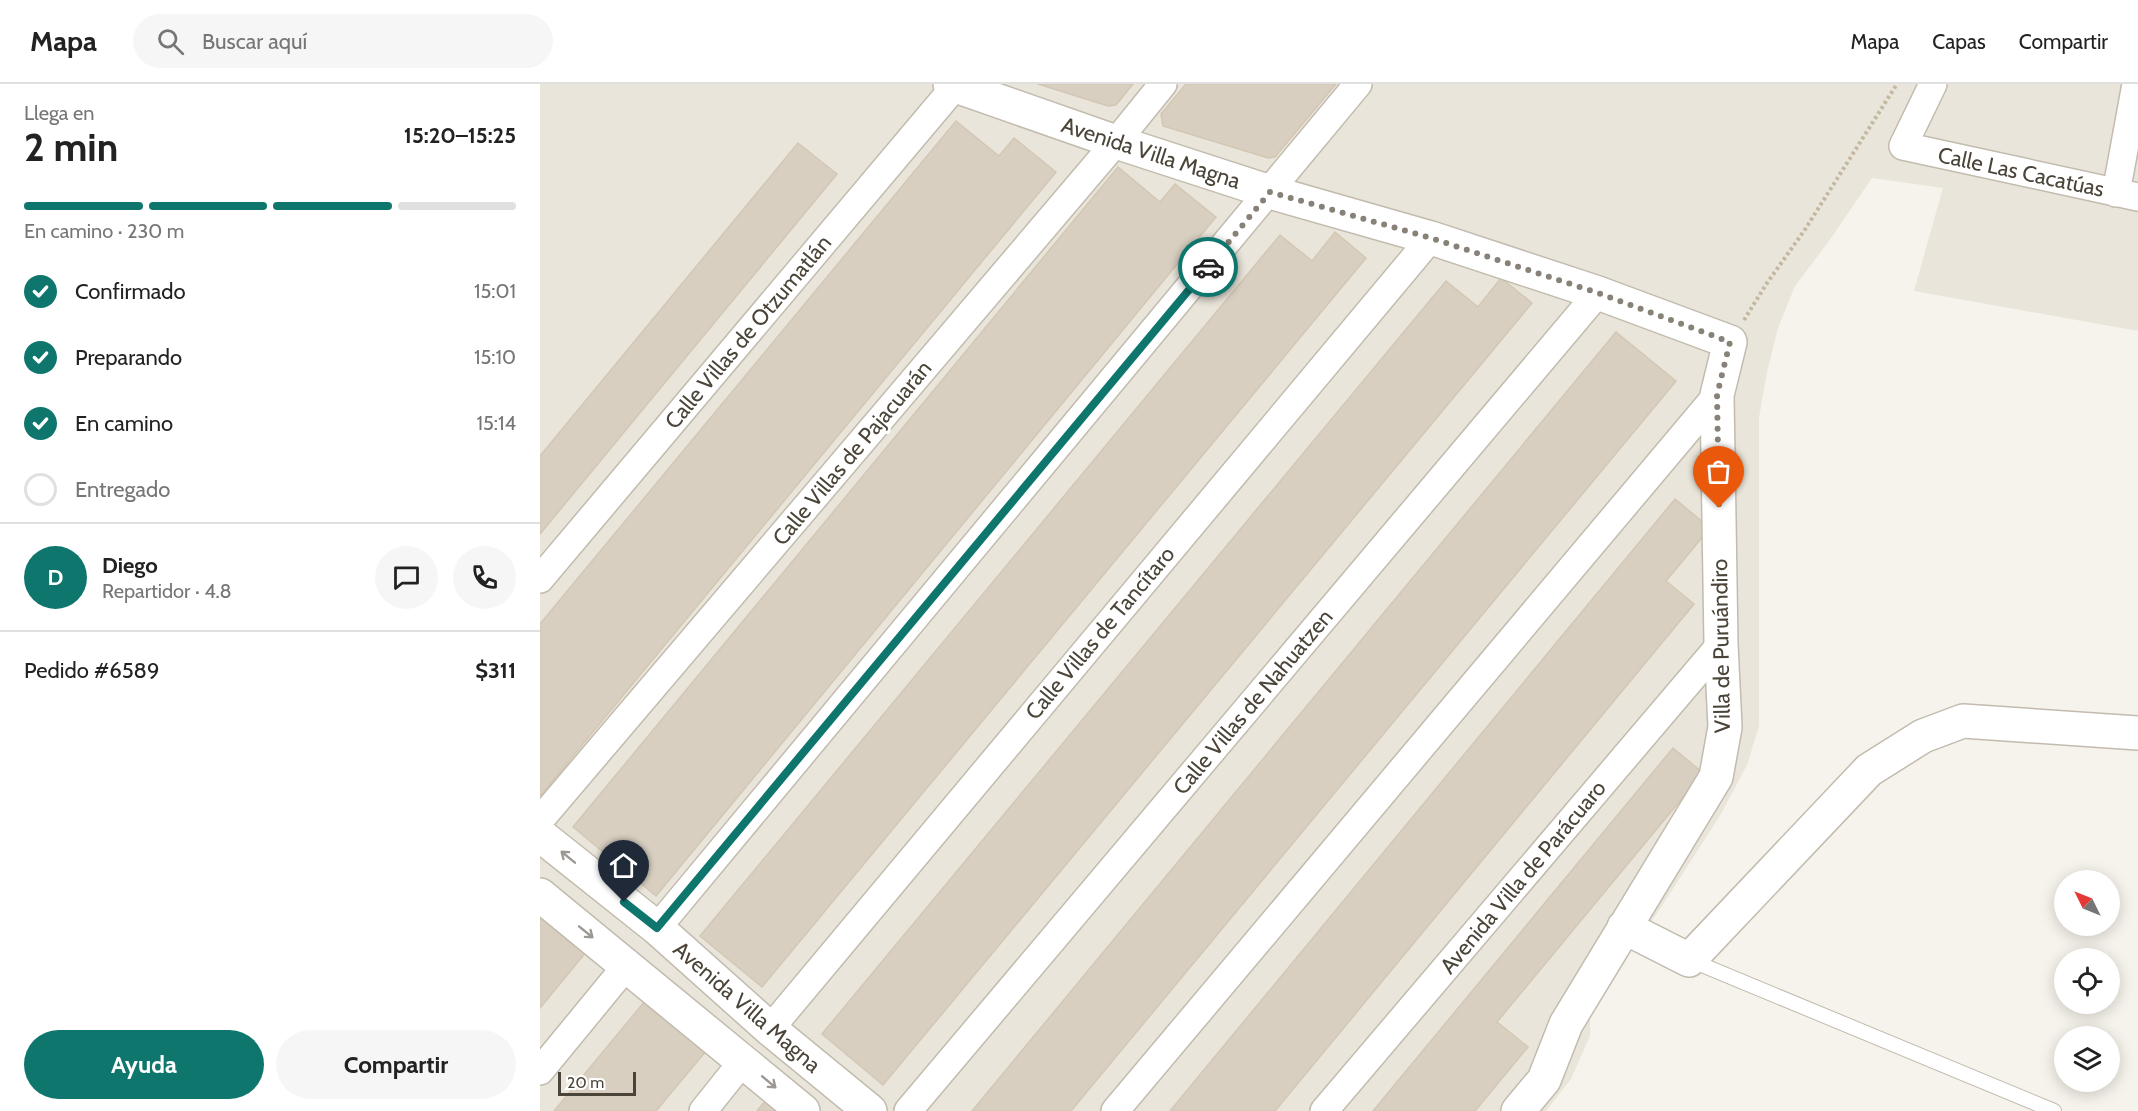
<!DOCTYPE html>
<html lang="es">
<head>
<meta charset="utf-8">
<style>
  body { margin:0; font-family:Cabin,sans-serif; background:#f6f6f6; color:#222; height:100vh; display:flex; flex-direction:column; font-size:22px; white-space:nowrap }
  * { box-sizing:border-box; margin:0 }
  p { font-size:20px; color:#767676 }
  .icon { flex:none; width:33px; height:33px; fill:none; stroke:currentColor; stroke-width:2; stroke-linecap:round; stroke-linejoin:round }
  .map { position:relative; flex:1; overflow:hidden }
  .side { display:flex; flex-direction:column; background:#fff; width:540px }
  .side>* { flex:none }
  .needle { width:39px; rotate:313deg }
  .fabs { position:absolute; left:1514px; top:786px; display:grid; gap:12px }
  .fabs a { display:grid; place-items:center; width:66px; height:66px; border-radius:50%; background:#fff; box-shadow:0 3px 15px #0003; font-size:30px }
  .scale { position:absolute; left:18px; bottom:15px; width:78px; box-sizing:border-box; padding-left:6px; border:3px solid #4b4439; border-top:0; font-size:16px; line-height:21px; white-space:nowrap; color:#4b4439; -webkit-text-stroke:4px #fff; paint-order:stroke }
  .pin { position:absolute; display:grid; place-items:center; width:51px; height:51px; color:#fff; margin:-62px -26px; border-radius:50% 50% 50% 0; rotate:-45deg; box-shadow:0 0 6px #0007 }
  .pin .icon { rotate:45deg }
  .courier { position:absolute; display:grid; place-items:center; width:60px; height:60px; margin:-30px; border:4px solid #0f766e; border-radius:50%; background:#fff; color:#222; box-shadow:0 2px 8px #0007 }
  .headline em { font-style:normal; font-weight:700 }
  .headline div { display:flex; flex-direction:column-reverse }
  .headline { display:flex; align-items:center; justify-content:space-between; height:102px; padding:0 24px }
  h1 { font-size:39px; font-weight:700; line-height:45px }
  .bar { display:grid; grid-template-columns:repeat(4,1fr); gap:9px 6px; align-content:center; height:72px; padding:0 24px }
  .bar i { height:8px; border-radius:4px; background:#e0e0e0 }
  .bar .active { background:#0f766e }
  .bar p { grid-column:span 4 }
  .line { display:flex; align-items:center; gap:15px; padding:0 24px; border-top:2px solid #e0e0e0 }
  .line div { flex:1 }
  .round { display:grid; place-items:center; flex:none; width:63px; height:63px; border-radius:32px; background:#f6f6f6 }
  ol { padding:0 24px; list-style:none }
  li { display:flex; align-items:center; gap:18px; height:66px }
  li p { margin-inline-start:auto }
  li .icon { padding:6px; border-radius:50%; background:#0f766e; color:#fff; stroke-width:4 }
  li:last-child { color:#767676 }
  li i { width:33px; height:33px; border:3px solid #e0e0e0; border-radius:50% }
  .button { display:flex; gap:12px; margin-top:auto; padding:12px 24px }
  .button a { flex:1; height:69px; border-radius:36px; background:#0f766e; color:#fff; font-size:24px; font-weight:700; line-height:69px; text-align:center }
  .button a+a { background:#f6f6f6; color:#222 }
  header { display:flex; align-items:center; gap:36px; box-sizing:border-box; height:84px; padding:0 30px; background:#fff; border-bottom:2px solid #e0e0e0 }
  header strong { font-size:28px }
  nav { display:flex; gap:33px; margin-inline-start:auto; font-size:21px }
  .search { width:420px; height:54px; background:#f6f6f6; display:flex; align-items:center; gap:15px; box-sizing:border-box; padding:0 21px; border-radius:33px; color:#767676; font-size:22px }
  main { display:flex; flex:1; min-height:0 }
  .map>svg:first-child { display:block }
  .residential { fill:#eae5da }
  .building { fill:#d8cfc1; stroke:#d3c7b4; stroke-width:1.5 }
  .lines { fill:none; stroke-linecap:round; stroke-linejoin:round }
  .service-casing { stroke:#c2bbae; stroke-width:16 }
  .minor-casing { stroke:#c2bbae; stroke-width:30 }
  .tertiary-casing { stroke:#c2bbae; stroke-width:36 }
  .path { stroke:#c4b79f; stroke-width:4; stroke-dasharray:3 3; stroke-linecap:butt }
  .service { stroke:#fff; stroke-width:14 }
  .minor { stroke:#fff; stroke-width:27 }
  .tertiary { stroke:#fff; stroke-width:33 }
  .oneway { stroke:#9c9892 }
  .done { stroke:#878178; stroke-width:6; stroke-dasharray:0 10.8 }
  .route { stroke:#0f766e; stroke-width:8 }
  .labels { text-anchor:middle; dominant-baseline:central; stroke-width:6; stroke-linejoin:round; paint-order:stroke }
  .street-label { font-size:22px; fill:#4b4439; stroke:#fff }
</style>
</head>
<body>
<header>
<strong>Mapa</strong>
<div class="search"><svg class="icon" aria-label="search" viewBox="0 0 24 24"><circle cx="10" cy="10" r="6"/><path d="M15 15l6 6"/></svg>Buscar aquí</div>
<nav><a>Mapa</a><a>Capas</a><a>Compartir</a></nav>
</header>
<main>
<section class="side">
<div class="headline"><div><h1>2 min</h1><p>Llega en</p></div><em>15:20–15:25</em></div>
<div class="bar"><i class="active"></i><i class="active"></i><i class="active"></i><i></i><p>En camino · 230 m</p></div>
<ol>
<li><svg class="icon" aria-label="check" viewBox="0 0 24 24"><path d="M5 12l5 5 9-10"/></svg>Confirmado<p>15:01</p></li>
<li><svg class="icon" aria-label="check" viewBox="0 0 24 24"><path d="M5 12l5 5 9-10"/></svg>Preparando<p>15:10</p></li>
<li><svg class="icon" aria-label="check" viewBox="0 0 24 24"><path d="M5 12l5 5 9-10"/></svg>En camino<p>15:14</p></li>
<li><i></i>Entregado</li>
</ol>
<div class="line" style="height:108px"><b class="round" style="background:#0f766e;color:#fff">D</b><div><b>Diego</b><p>Repartidor · 4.8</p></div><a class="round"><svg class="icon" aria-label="chat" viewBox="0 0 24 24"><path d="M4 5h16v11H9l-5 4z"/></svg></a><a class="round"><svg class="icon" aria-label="phone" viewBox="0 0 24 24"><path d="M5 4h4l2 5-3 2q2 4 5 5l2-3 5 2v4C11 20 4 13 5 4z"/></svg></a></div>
<div class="line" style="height:78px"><div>Pedido #6589</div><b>$311</b></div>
<div class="button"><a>Ayuda</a><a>Compartir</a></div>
</section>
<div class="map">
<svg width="1598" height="1027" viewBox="0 0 1598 1027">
  <rect width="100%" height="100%" fill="#f6f3ec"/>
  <path class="residential" d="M0 0H1598V247L1374 207 1403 104 1332 94 1289 157 1255 202 1238 244 1227 288 1219 334V642L1207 681 1181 730 1118 828 1092 865 1050 933V952L1031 995 1006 1027H0Z"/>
  <path class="building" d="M498 0H593L576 21 568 22Z
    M646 0H796L735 73 728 74 623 42 621 30Z
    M416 37 459 72 474 54 516 88 0 712V540Z
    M258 59 297 90 0 450V372Z
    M578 83 620 118 635 100 676 133 116 812 33 743Z
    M795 148 826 174 222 903 160 852 740 151 772 177Z
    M961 194 992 219 343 1001 282 950 906 197 938 223Z
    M1076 248 1136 297 531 1027H432Z
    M1135 415 1170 444 1126 497 1154 520 735 1027H630Z
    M1133 664 1163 689 957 938 988 963 935 1027H833Z
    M0 820 51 862 0 924Z
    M110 911 171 961 116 1027H14Z
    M230 1011 250 1027H217Z"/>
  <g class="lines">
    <g class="service-casing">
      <path id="service" d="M1150 876 1514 1027"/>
    </g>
    <g class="minor-casing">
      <path id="minor" d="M1393 0 1363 62 1598 113
        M1576 109 1596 0
        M0 495 417 0
        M0 736 576 58 623 0
        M117 844 818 0
        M230 945 891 154
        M0 987 87 881
        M163 1027 203 977
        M368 1027 1058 209
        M575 1027 1177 311
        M784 1027 1181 560"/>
    </g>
    <g class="tertiary-casing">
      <path id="tertiary" d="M410 0 576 58 730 108 891 154 1058 209 1190 258 1177 311 1181 560 1185 643 1176 693 1026 940 1004 996 978 1027
        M0 751 117 844 230 945 330 1027
        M0 811 263 1027
        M1084 843 1149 876 1329 686 1383 652 1423 637 1598 649"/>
    </g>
    <path class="path" d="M1204 236 1227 199 1264 147 1357 0"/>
    <use href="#service" class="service"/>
    <use href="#minor" class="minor"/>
    <use href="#tertiary" class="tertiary"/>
  </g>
  <defs><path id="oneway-shaft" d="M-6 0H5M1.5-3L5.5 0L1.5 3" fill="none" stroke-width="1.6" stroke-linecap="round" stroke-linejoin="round" transform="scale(1.5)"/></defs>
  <g class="oneway">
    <use href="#oneway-shaft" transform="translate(28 773) rotate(-141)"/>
    <use href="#oneway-shaft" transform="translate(46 848) rotate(39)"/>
    <use href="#oneway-shaft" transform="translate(229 998) rotate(40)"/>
  </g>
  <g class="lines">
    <path class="done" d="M668 183 730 108 891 154 1058 209 1190 258 1177 311 1179 424"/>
    <path class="route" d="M84 818 117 844 668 183"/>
  </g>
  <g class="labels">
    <g class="street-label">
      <text transform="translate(611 69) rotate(18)">Avenida Villa Magna</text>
      <text transform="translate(1481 88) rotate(12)">Calle Las Cacatúas</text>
      <text transform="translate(208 248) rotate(-50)">Calle Villas de Otzumatlán</text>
      <text transform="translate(312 369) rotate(-50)">Calle Villas de Pajacuarán</text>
      <text transform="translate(560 549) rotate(-50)">Calle Villas de Tancítaro</text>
      <text transform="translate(1181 562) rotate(-91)">Villa de Puruándiro</text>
      <text transform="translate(713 618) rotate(-50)">Calle Villas de Nahuatzen</text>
      <text transform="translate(983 793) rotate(-50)">Avenida Villa de Parácuaro</text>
      <text transform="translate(207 923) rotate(41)">Avenida Villa Magna</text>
    </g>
  </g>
</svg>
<div class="fabs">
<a><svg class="needle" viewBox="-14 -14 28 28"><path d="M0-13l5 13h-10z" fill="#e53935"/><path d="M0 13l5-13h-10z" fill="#767676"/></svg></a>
<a><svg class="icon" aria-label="locate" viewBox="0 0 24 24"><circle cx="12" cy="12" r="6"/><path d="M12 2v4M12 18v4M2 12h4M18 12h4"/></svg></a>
<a><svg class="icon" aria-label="layers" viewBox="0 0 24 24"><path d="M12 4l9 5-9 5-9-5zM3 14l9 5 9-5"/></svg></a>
</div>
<div class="scale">20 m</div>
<div class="pin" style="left:1179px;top:424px;background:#ea580c"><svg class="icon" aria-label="bag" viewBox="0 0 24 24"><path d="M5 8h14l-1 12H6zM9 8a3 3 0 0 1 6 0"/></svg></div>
<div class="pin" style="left:84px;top:818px;background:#1f2937"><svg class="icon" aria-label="home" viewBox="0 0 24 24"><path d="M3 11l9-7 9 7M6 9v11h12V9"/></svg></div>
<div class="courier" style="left:668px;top:183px"><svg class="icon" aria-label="car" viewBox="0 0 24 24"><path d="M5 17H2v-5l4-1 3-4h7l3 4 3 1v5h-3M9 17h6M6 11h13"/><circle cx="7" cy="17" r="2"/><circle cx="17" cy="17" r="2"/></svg></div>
</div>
</main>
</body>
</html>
